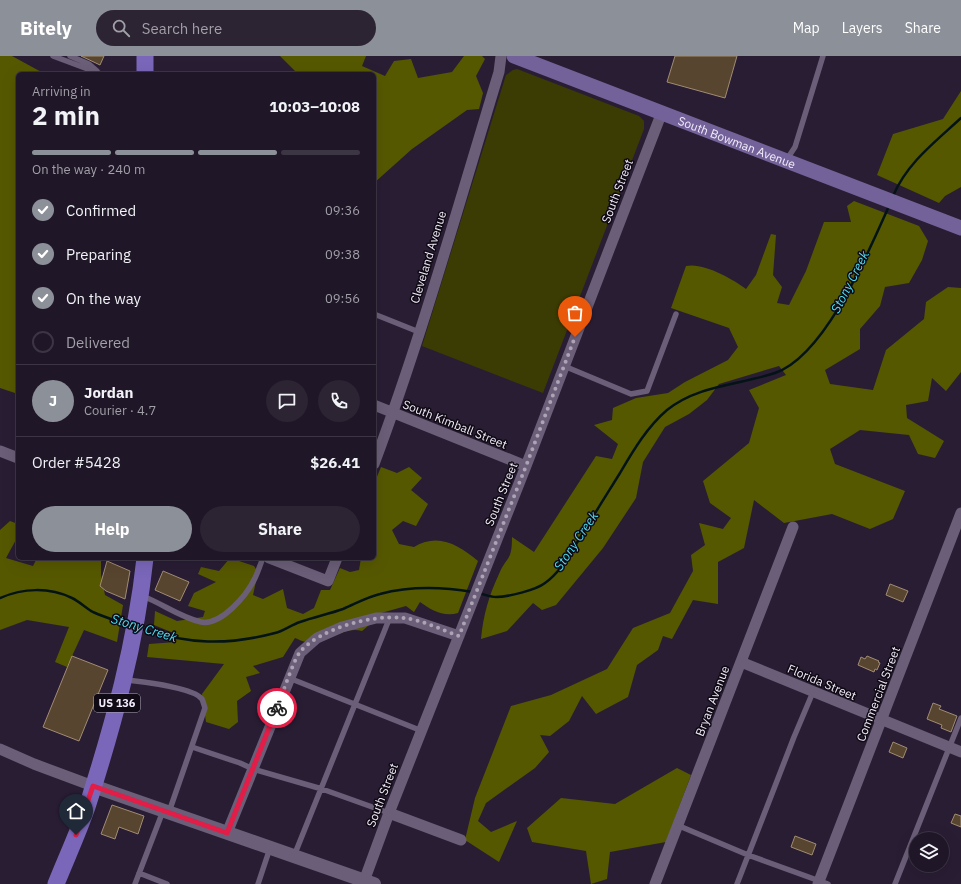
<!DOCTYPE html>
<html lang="en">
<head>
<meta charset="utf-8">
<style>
  body { margin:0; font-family:"IBM Plex Sans",sans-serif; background:#2c2333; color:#f1f3f6; height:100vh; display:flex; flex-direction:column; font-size:15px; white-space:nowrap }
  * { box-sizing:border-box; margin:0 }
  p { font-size:13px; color:#a19fa7 }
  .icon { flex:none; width:22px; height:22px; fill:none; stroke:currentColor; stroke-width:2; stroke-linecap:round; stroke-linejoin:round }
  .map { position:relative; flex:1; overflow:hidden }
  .details { position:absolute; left:16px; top:16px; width:360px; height:488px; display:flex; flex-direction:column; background:#1f1627; border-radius:6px; box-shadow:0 4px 16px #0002,0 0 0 1px #3c3544 }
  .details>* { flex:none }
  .tools { position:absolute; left:909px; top:776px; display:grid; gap:8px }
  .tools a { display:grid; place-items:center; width:40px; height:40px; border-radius:50%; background:#1f1627; box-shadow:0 4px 16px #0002,0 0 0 1px #3c3544; font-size:20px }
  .pin { position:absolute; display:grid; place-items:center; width:34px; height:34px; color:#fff; margin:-41px -17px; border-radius:50% 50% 50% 0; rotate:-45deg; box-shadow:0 0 4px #0007 }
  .pin .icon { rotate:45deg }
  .courier { position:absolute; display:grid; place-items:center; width:40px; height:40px; margin:-20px; border:3px solid #e11d48; border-radius:50%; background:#fff; color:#222; box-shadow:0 1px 5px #0007 }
  .summary em { font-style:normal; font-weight:700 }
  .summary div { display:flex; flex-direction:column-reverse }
  .summary { display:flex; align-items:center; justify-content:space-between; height:68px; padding:0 16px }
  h1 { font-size:26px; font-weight:700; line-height:30px }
  .bar { display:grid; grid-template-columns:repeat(4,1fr); gap:6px 4px; align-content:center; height:48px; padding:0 16px }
  .bar i { height:5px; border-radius:3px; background:#3c3544 }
  .bar .active { background:#8c9099 }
  .bar p { grid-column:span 4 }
  .line { display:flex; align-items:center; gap:10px; padding:0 16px; border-top:1px solid #3c3544 }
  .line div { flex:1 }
  .round { display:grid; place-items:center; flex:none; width:42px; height:42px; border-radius:21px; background:#2c2333 }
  ol { padding:0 16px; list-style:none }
  li { display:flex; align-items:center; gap:12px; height:44px }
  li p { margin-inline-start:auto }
  li .icon { padding:4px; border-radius:50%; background:#8c9099; color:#fff; stroke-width:4 }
  li:last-child { color:#a19fa7 }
  li i { width:22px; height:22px; border:2px solid #3c3544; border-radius:50% }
  .primary-button { display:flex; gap:8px; margin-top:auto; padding:8px 16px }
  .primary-button a { flex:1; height:46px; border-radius:24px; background:#8c9099; color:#fff; font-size:16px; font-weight:700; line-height:46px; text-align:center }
  .primary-button a+a { background:#2c2333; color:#f1f3f6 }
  header { display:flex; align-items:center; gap:24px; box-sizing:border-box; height:56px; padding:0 20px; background:#8c9099; color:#fff }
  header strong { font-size:19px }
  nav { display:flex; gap:22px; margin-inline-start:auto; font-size:14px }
  .search { width:280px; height:36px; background:#2c2333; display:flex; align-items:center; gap:10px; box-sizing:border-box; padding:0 14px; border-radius:22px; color:#a19fa7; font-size:15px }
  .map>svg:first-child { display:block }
  .green { fill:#3b3c03 }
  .forest { fill:#565800 }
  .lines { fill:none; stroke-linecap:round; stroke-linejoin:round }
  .stream { stroke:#031316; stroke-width:2.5 }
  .building { fill:#58452f; stroke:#a18c73 }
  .service { stroke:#6b5e78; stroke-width:5.5 }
  .minor { stroke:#6b5e78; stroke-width:11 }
  .tertiary { stroke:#6b5e78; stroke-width:14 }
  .secondary { stroke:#736299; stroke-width:15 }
  .primary { stroke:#7b67ba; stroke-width:17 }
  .done { stroke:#aca3b5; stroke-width:4; stroke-dasharray:0 7.2 }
  .route { stroke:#e11d48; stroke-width:5 }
  .labels { text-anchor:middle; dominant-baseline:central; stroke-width:3; stroke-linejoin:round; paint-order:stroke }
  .shield { fill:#0f0a14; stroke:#aea8b5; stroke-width:1 }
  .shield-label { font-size:11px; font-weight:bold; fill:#f2ebfa }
  .street-label { font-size:12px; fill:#f2ebfa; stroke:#0f0a14 }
  .water-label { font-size:13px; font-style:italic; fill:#4fddf3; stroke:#0f0a14 }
</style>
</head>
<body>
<header>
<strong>Bitely</strong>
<div class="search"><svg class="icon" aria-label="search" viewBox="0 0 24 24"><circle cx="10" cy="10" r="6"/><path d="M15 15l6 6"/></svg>Search here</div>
<nav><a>Map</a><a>Layers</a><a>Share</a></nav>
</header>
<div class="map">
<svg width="961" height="828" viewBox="0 0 961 828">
  <rect width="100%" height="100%" fill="#291d34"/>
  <path class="green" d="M517 13 639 60 644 65V73L543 337 422 290 506 19 513 14Z"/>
  <path class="forest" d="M0 0H12L45 18H18V328L15 337 0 332Z
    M280 0H366L362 10 385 20 394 5 411 3 418 22 452 16 464 0H482L485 3 476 20 483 37 479 53 467 54 412 93 374 127V18H298Z
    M961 35V131L945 140 939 147 877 119 893 78 943 63Z
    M854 145 919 170 928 185 922 204 909 227 885 231 880 250 860 273V293L825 314 830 328 873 334 886 294 924 263 926 246 948 231 961 232V316L946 335 932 322 928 345 906 349 907 362 944 385 935 402 918 398 909 379 860 374 830 393 835 408 905 435 893 463 870 473 832 458 784 467 754 444 744 492 718 506V548L693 544 672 583 663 580 658 594 637 609 628 641 596 658 582 640 569 665 550 680 540 679 549 696 535 712 486 747 478 765 491 776 517 765 499 806 465 784 475 742 511 650 551 639 607 613 633 572 670 557 693 515 691 499 705 489 699 467 723 473 731 462 710 447 703 425 749 387 759 352 749 334 786 319 779 310 719 328 707 344 689 358 665 371 643 406 636 442 603 492 556 549 542 554 533 547 507 575 481 583C483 560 489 539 499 518 507 499 512 506 512 481L534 496 596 400 612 403 618 388 594 369 612 364 613 352 636 342 668 337 685 326 728 304 738 291 729 272 671 252 686 210C703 206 733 223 746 233L756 219 771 178 776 179 773 219 782 231 777 247 789 249 806 215 824 166H851L847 150Z
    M381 411 397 417 409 411 422 422 411 434 428 448 416 470 403 465 392 474 399 488 414 491C438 476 459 489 478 505L458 557C443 561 431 554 420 546L414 556 406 550 367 561 369 569 362 575C342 570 327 588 307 586 303 586 298 583 295 582L283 601 253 610 260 617 246 621 251 635 237 645 238 666 229 673 206 666 202 638 224 608 147 601 149 588 176 586V578L154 569 155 555 177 565 203 561 205 555 188 550 194 537 216 526 198 518 201 511 219 515 230 502 254 510 258 516 253 539 263 543 283 533 287 552 303 558 314 552 321 534H330L340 512 350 516 359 514 361 502H374V428Z
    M10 465 18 468V480L6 502 33 510 37 502H101V519L105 539 123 549 117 586 84 574 67 611 55 606 69 571 27 564 0 574V474Z
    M677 712 691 719 666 786 610 796 607 823 591 828 586 795 532 786 527 772 561 742 615 748Z"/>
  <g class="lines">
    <path class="stream" d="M893 140C907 107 935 86 961 62
      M478 537C484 538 490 541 496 541 508 541 536 534 545 527 561 516 570 497 580 482 593 460 607 438 620 417 633 395 647 371 667 354 698 329 739 329 775 317 825 300 868 197 889 150
      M0 542C23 532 49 531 72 542 80 546 86 552 93 556 104 561 117 565 128 569
      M141 573C189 588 226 590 275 577 284 575 291 569 300 566 314 561 329 558 343 553 355 548 367 541 380 538 410 530 443 531 473 536"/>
  </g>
  <path class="building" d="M81 0H104L100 9Z
    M675 0H737L725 42 667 26Z
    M107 505 130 515 125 543 106 535 100 530Z
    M163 515 189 526 180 545 155 534Z
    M890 528 908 535 903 546 886 539Z
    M72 600 108 614 79 685 43 671Z
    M867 600 879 605 878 606 880 607 877 614 875 613 874 616 858 609 861 601 865 603Z
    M933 647 941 650 939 653 957 660 951 676 941 672 942 669 927 663Z
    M893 686 907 692 903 702 889 696Z
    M112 749 144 760 138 778 119 771 115 783 101 778Z
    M955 758 961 760V771L951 767Z
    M795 780 816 788 812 799 791 791Z"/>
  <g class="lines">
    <path class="service" d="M53 0 101 18
      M70 0 89 8 97 15
      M787 103 795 91 823 0
      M374 258 419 276
      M564 310 631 338 647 335 676 258
      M142 540C162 547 179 561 201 566 221 570 247 539 255 522 258 516 260 509 263 502
      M289 622 422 675
      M126 624C142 626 193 631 202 643 203 645 204 649 205 652L169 756
      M192 691 240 707 253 713 322 733 389 757
      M677 769 748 799 828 828
      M294 800 390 561
      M139 817 167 828
      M135 828 163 755
      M258 828 270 792
      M737 828 794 681 813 636
      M895 828 961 662"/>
    <path class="minor" d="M374 349 526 410
      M0 395 18 402
      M374 408C422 280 459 147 499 16L501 0
      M269 502 328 525 337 502
      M741 606 961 696
      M0 693 34 708 93 730
      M389 757 461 784
      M227 777 300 597 317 582 342 571 376 562H405L459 580
      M363 828 389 757 526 410 662 56
      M655 828 793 471
      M818 828 961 457"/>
    <path class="tertiary" d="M93 730 374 828"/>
    <path class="secondary" id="s1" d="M514 0 961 172"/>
    <path class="primary" d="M145 0V18
      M56 828C66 803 78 777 87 751 113 670 136 587 145 502"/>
  </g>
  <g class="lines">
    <path class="done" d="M277 652C282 640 293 605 300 596 320 572 374 558 404 562 422 564 442 574 459 580L526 410 575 281"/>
    <path class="route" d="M76 779 93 730 227 777 277 652"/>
  </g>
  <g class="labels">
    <rect class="shield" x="94" y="638" width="46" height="18" rx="3"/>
    <g class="shield-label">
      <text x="117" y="647">US 136</text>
    </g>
    <g class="street-label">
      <text stroke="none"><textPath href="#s1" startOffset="239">South Bowman Avenue</textPath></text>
      <text transform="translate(617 135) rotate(-69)">South Street</text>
      <text transform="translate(428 201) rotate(-73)">Cleveland Avenue</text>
      <text transform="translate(455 368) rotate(22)">South Kimball Street</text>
      <text transform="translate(501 438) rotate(-68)">South Street</text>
      <text transform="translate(822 626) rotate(23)">Florida Street</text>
      <text transform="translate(878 638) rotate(-69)">Commercial Street</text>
      <text transform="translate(712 645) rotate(-69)">Bryan Avenue</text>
      <text transform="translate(382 739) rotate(-69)">South Street</text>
    </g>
    <g class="water-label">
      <text transform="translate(850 226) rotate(-63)">Stony Creek</text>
      <text transform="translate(576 485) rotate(-56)">Stony Creek</text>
      <text transform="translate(144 572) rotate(17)">Stony Creek</text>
    </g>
  </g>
</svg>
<div class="tools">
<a><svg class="icon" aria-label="layers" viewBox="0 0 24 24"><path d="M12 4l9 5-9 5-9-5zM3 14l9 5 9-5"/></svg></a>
</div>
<div class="pin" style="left:575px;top:281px;background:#ea580c"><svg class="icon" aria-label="bag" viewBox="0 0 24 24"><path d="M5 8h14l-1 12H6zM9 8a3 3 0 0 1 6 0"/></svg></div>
<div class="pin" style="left:76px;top:779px;background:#1f2937"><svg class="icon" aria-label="home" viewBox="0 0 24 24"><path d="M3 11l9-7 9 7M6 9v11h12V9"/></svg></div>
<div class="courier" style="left:277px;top:652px"><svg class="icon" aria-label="bike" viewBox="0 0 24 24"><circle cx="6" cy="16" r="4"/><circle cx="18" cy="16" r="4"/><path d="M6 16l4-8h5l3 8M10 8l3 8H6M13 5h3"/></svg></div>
<section class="details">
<div class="summary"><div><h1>2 min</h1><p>Arriving in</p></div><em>10:03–10:08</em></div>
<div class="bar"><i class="active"></i><i class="active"></i><i class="active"></i><i></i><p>On the way · 240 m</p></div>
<ol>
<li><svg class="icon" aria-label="check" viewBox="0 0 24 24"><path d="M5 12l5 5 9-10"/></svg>Confirmed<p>09:36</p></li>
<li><svg class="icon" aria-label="check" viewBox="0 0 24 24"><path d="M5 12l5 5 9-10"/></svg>Preparing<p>09:38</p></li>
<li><svg class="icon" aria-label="check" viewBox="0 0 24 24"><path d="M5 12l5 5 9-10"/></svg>On the way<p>09:56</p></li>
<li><i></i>Delivered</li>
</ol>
<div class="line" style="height:72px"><b class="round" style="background:#8c9099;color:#fff">J</b><div><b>Jordan</b><p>Courier · 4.7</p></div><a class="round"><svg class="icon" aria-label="chat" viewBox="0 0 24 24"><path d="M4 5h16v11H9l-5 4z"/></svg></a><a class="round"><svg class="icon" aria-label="phone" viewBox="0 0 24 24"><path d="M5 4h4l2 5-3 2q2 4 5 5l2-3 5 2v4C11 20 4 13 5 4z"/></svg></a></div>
<div class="line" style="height:52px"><div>Order #5428</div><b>$26.41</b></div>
<div class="primary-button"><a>Help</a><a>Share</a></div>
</section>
</div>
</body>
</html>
